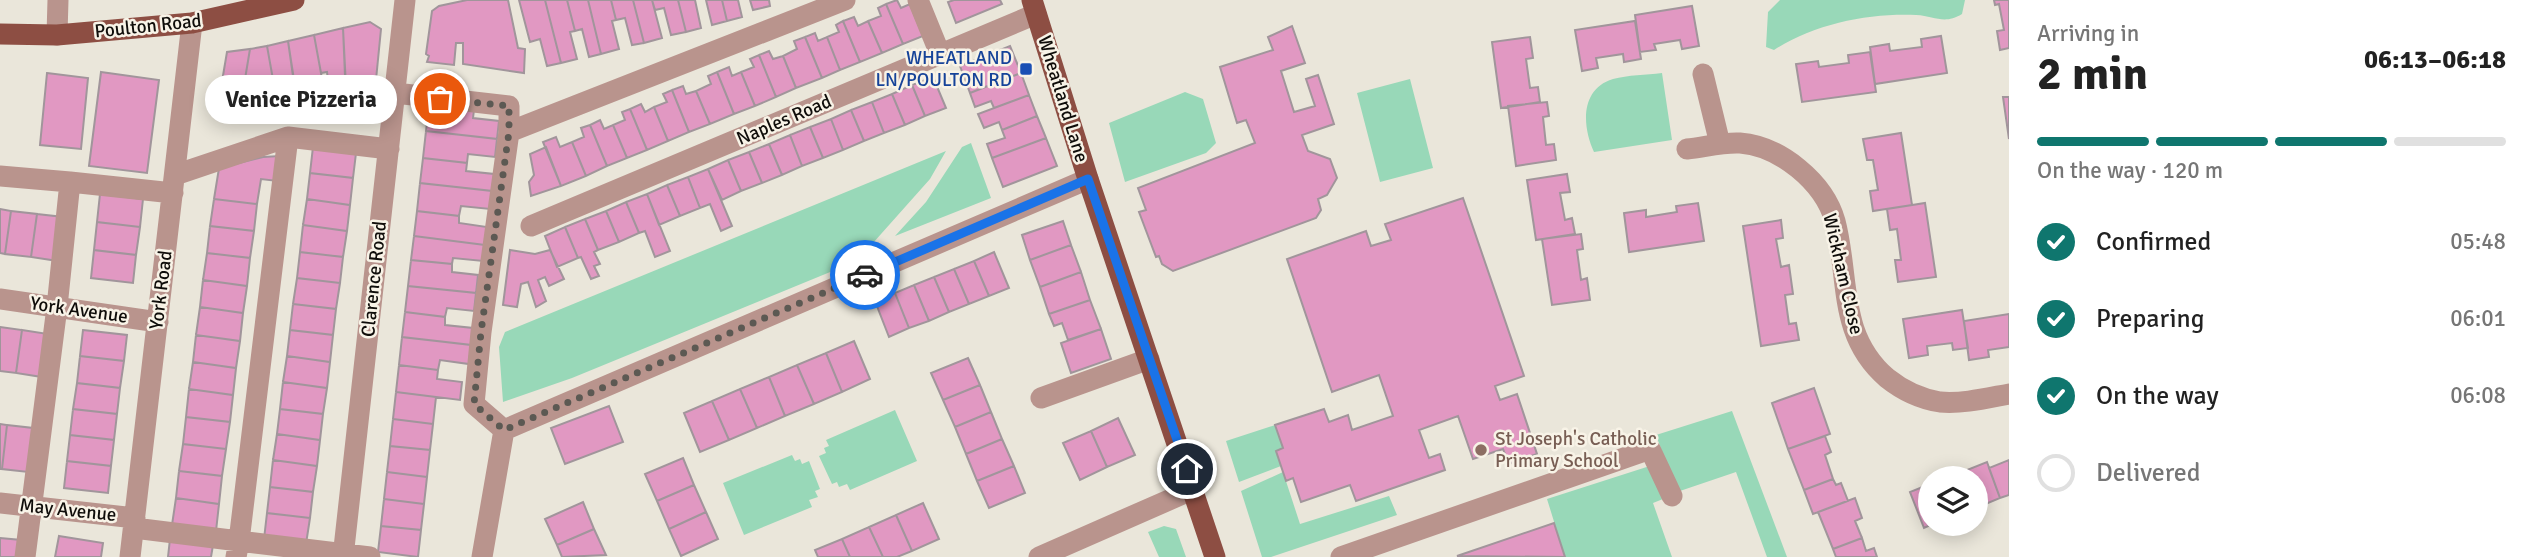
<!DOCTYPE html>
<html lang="en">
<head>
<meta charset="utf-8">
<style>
  body { margin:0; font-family:Signika,sans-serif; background:#f6f6f6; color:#222; height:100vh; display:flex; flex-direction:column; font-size:26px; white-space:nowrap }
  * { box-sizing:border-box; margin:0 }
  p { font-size:23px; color:#767676 }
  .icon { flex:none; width:38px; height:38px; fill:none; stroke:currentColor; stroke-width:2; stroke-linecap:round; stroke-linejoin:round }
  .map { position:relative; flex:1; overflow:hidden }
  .details { display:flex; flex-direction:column; background:#fff; width:525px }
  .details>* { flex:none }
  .fabs { position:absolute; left:1918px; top:466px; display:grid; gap:14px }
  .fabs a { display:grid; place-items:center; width:70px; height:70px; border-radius:50%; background:#fff; box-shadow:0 4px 18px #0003; font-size:35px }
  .pin { position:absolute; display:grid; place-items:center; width:60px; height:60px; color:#fff; margin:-30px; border:4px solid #fff; border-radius:50%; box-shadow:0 2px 7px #0007 }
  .courier { position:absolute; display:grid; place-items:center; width:70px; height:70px; margin:-35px; border:5px solid #1a73e8; border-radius:50%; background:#fff; color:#222; box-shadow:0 2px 9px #0007 }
  .bubble { position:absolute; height:49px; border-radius:24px; background:#fff; box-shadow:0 4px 18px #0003; font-size:23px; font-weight:700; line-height:49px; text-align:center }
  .summary em { font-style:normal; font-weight:700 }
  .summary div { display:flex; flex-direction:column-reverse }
  .summary { display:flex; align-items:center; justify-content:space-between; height:119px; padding:0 28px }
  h1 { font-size:46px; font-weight:700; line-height:52px }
  .bar { display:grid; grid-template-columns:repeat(4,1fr); gap:10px 7px; align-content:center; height:84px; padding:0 28px }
  .bar i { height:9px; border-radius:5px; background:#e0e0e0 }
  .bar .selected { background:#0f766e }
  .bar p { grid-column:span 4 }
  ol { padding:0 28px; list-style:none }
  li { display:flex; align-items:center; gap:21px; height:77px }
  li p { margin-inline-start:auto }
  li .icon { padding:7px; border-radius:50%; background:#0f766e; color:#fff; stroke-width:4 }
  li:last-child { color:#767676 }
  li i { width:38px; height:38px; border:4px solid #e0e0e0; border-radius:50% }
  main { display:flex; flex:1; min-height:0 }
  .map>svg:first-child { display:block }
  .green { fill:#98d8b8 }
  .building { fill:#e198c2; stroke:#a1959b; stroke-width:2 }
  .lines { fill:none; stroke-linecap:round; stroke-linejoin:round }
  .minor { stroke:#b9948d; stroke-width:21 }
  .major { stroke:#8d4e43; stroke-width:21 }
  .done { stroke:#5c5953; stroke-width:7; stroke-dasharray:0 12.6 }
  .route { stroke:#1a73e8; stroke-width:9 }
  .transit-dot { fill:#1a4fb4; stroke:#f8f3e7; stroke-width:2.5 }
  .education-dot { fill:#8d6e63; stroke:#f8f3e7; stroke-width:2.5 }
  .labels { text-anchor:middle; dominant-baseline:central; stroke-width:5; stroke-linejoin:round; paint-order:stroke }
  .street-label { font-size:19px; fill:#0f0d0a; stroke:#f8f3e7 }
  .transit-label { font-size:19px; fill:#164399; stroke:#f8f3e7; text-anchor:end }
  .education-label { font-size:19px; fill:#785e54; stroke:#f8f3e7; text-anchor:start }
</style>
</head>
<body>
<main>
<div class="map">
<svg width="2009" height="557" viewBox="0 0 2009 557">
  <rect width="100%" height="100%" fill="#eae6da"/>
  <path class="green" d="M1780 0H1965L1962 14C1944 25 1935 16 1916 15 1868 13 1814 24 1774 50L1766 47 1768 12Z
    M1662 73 1672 140 1594 152C1582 126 1580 89 1613 79 1628 75 1646 75 1662 73Z
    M1410 79 1433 168 1380 182 1357 93Z
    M1185 92 1203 99 1216 143 1206 153 1125 182 1109 123Z
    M971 143 991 198 895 236 926 202 962 147Z
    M946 151 930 179 857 261 572 378 503 402 499 347 505 332Z
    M895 410 917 461 850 490 847 484 839 487 837 482 832 484 819 456 826 453 824 448 829 446 826 440Z
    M1732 411 1787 557H1767L1736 472 1677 492 1656 435Z
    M1275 425 1283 448 1276 451 1281 466 1239 482 1226 441Z
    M792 455 795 461 800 459 802 464 809 461 820 489 815 491 818 497 809 500 812 507 744 535 723 483Z
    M1656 464 1668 497 1653 503 1672 557H1565L1547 499Z
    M1283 472 1300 524 1389 496 1397 515 1271 557H1262L1241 491Z
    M1164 526 1176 529 1186 557H1159L1148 532Z"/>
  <path class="building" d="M467 0H508L518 48 525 49 524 73 463 64V43H456L454 65 427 62 429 56 426 54 432 11 439 6Z
    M519 0H545L561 63 547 66 540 39 530 42Z
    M545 0H567L575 31 570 32 577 59 561 63Z
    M567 0H588L601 54 589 57 582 29 575 31Z
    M588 0H611L616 20 612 21 619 49 601 54Z
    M611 0H633L644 43 632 45 625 18 616 20Z
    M633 0H652L662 38 644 43Z
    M652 0H678L686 32 671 35 664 8 655 10Z
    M678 0H695L701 28 686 32Z
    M706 0H722L727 21 712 25Z
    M722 0H738L742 17 727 21Z
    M750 0H769L770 6 753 10Z
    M897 0 901 8 910 4 923 36 903 44 886 4Z
    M954 0H1000L1002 4 956 23 948 2Z
    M1994 0H2009V48L2000 50 1997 31 2004 30 1999 4 1995 5Z
    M886 4 903 44 882 53 868 21 881 16 878 8Z
    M1692 6 1699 46 1682 49 1680 40 1654 44 1656 50 1640 52 1635 15Z
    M854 17 858 26 868 21 882 53 860 62 843 21Z
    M843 21 860 62 840 70 827 37 839 32 836 25Z
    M1635 21 1641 59 1624 62 1623 54 1596 58 1598 68 1582 71 1575 30Z
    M370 22 381 29 373 110 347 106 343 28Z
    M1292 26 1305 63 1281 71 1294 112 1315 106 1306 79 1318 75 1334 124 1302 135 1308 151 1330 159 1337 178 1327 195 1318 199 1321 210 1316 218 1173 271 1162 264 1159 256 1156 257 1139 212 1146 210 1138 188 1255 143 1246 120 1237 123 1220 67 1273 50 1268 37Z
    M343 28 346 100 330 99 327 72 321 73 314 35Z
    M815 33 818 41 827 37 840 70 822 78 805 37Z
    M314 35 323 84H310L313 106H298L288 41Z
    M1941 36 1947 73 1875 84 1870 47 1889 44 1890 51 1922 47 1921 39Z
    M805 37 822 78 796 88 783 56 797 49 794 41Z
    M1530 37 1533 58 1526 59 1530 88 1538 87 1540 102 1501 108 1492 42Z
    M288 41 294 83 289 112 270 109 274 85 267 46Z
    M267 46 274 85 273 92 266 91 263 114 247 111 246 122 238 121 250 49Z
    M1010 46 1021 73 970 93 960 66Z
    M250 49 238 121 216 117 227 52Z
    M769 51 773 59 783 56 796 88 776 97 759 55Z
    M1870 52 1876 92 1802 102 1796 64 1818 61 1819 67 1849 63 1848 55Z
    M759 55 776 97 755 106 741 72 754 67 750 59Z
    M729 67 732 76 741 72 755 106 734 114 717 72Z
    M101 72 159 80 147 173 89 166Z
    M717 72 734 114 710 124 696 91 711 84 708 76Z
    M47 73 88 78 81 149 40 145Z
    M1021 73 1029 95 994 108 991 101 975 107 970 93Z
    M933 77 946 108 925 116 912 85Z
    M912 85 925 116 905 125 892 94Z
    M683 86 686 94 696 91 710 124 689 132 672 90Z
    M672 90 689 132 668 141 654 107 667 102 663 94Z
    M892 94 905 125 884 133 872 102Z
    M1029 95 1037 116 1002 130 999 122 984 128 978 114Z
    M2003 97H2009V139Z
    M872 102 884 133 864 141 851 110Z
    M1547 102 1549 116 1543 117 1546 145 1554 144 1556 160 1516 166 1508 106Z
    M641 104 645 112 654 107 668 141 647 150 630 109Z
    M429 105 474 110 473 118 499 121 497 139 426 131Z
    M630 109 647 150 627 158 613 125 625 120 622 112Z
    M851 110 864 141 843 150 831 119Z
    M1037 116 1046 138 992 158 987 144 1005 138 1002 130Z
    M831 119 843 150 823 158 810 127Z
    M600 120 604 129 613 125 627 158 607 166 590 125Z
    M590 125 607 166 586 176 572 142 584 137 581 128Z
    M810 127 823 158 802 166 790 135Z
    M426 131 497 139 495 157 468 154 467 163 423 158Z
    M1901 133 1912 205 1873 211 1870 191 1878 190 1873 160H1867L1863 139Z
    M790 135 802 166 782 175 769 144Z
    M556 137 560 147 572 142 586 176 561 186 543 142Z
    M1046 138 1057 166 1003 187 992 158Z
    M769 144 782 175 762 183 749 152Z
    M313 147 356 153 353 178 310 173Z
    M546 147 561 186 531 196 529 182 534 175 530 154Z
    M749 152 762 183 741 191 728 160Z
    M280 156 277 181 261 179 257 204 214 199 219 168 263 157Z
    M423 158 467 163 466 171 494 174 492 191 420 183Z
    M728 160 741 191 722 200 708 169Z
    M708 169 732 226 721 231 710 204 700 208 688 177Z
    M310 173 353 178 350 205 307 199Z
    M1567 174 1570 192 1560 193 1565 220 1572 218 1575 234 1536 240 1527 180Z
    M688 177 700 208 680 216 667 185Z
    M420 183 492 191 490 209 461 206 459 216 417 211Z
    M667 185 680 216 659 225 647 194Z
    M100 194 143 199 140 227 97 222Z
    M647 194 670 251 655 257 645 231 639 233 626 202Z
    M1463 198 1524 376 1495 386 1500 400 1517 394 1537 454 1509 464 1503 449 1473 459 1458 416 1419 430 1429 458 1440 454 1445 470 1356 501 1350 485 1301 502 1293 478 1286 481 1276 451 1283 448 1275 425 1324 409 1329 422 1348 415 1352 430 1393 416 1379 375 1332 392 1287 259 1366 231 1371 246 1391 240 1385 224Z
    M214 199 257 204 254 231 210 226Z
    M307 199 350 205 347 231 303 225Z
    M626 202 639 233 619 242 606 211Z
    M1698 203 1704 241 1629 252 1624 213 1646 210V217L1677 212 1676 206Z
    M1925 203 1936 277 1898 282 1895 260H1901L1897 229 1890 230 1887 209Z
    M0 209 11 211 5 254 0 253Z
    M11 211 37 214 31 257 5 254Z
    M417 211 459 216V223L487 227 485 245 414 236Z
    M606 211 619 242 598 250 585 219Z
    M37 214 63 217 58 261 31 257Z
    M585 219 598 250 594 252 600 264 594 266 599 276 591 279 581 257 578 258 565 227Z
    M1781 220 1783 238 1776 239 1781 267 1789 265 1793 294 1785 295 1789 324 1796 323 1799 340 1761 346 1743 226Z
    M1063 221 1071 245 1030 260 1022 235Z
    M97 222 140 227 136 255 94 250Z
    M303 225 347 231 343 257 300 252Z
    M210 226 254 231 250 258 207 253Z
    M565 227 578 258 557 267 545 236Z
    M1581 234 1583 249 1577 250 1581 280 1587 278 1590 300 1552 305 1542 239Z
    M414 236 485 245 483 261 453 258 452 264 411 260Z
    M1071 245 1081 272 1040 287 1030 260Z
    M94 250 136 255 133 283 91 278Z
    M510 250 535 254 550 250 564 279 549 286 545 277 538 280 546 301 536 307 528 282 521 284 517 307 503 305Z
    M300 252 343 257 340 283 297 278Z
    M994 252 1009 288 989 296 974 261Z
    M207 253 250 258 247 286 203 280Z
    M411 260 452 264V272L478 275 476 293 408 286Z
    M974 261 989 296 969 304 954 269Z
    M954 269 969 304 949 312 934 277Z
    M1081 272 1090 300 1049 314 1040 287Z
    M934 277 949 312 929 321 914 285Z
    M297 278 340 283 336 309 293 304Z
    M203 280 247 286 243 313 200 307Z
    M914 285 929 321 909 328 895 293Z
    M408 286 476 293 474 311 447 308 445 317 405 312Z
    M895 293 909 328 889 337 875 301Z
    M1090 300 1101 329 1068 340 1062 323 1054 326 1049 314Z
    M293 304 336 309 333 335 290 330Z
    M200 307 243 313 240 341 196 335Z
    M1962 310 1968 348 1953 350 1952 343 1927 346 1928 355 1909 358 1903 319Z
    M405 312 445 317V325L473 328 471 345 402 337Z
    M2009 314V347L1988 350 1989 357 1969 360 1964 321Z
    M0 327 22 330 16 373 0 371Z
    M1101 329 1111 359 1071 373 1061 343Z
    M22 330 48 334 42 377 16 373Z
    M83 330 127 335 124 361 80 356Z
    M290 330 333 335 330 362 287 356Z
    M196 335 240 341 236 368 193 362Z
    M402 337 471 345 469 364 440 360 438 370 399 365Z
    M854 341 870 379 842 392 826 353Z
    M826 353 842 392 814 404 797 365Z
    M80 356 124 361 120 388 77 383Z
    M287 356 330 362 327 388 283 382Z
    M968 358 980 385 943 400 931 373Z
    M193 362 236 368 233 395 189 389Z
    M399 365 438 370 437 379 462 382 460 400 396 392Z
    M797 365 814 404 785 416 769 377Z
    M769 377 785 416 757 428 740 389Z
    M283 382 327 388 323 414 280 409Z
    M77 383 120 388 117 414 73 409Z
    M980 385 991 412 955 427 943 400Z
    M1814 388 1830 434 1788 449 1772 403Z
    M189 389 233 395 230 422 186 417Z
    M740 389 757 428 729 440 712 401Z
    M396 392 436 397 433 424 393 419Z
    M712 401 729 440 700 452 684 413Z
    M609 406 623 442 565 464 551 428Z
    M73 409 117 414 114 440 70 435Z
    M280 409 323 414 320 440 277 434Z
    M991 412 1002 439 966 454 955 427Z
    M186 417 230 422 226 449 183 444Z
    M1118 418 1135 455 1107 467 1091 431Z
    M393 419 433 424 430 450 390 446Z
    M0 424 7 425 2 469H0Z
    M7 425 33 428 28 472 2 469Z
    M1091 431 1107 467 1080 480 1063 443Z
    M277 434 320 440 317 466 273 460Z
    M70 435 114 440 111 466 67 461Z
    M1825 436 1831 452 1825 455 1833 479 1804 490 1788 449Z
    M1002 439 1014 466 977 481 966 454Z
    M183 444 226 449 222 476 179 471Z
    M390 446 430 450 427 477 387 472Z
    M683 458 694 485 657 501 645 474Z
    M273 460 317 466 313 492 270 487Z
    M2009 460V495L2000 498 1989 468Z
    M67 461 111 466 108 493 64 488Z
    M1987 462 2000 498 1976 508V478H1959L1957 474Z
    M1014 466 1025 493 989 508 977 481Z
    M179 471 222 476 219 504 176 498Z
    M387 472 427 477 424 504 384 499Z
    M1833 479 1836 485 1841 483 1848 501 1813 514 1804 490Z
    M1930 484V523H1935L1924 528 1910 492Z
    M694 485 706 512 669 529 657 501Z
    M270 487 313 492 310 518 267 513Z
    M176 498 219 504 216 531 172 525Z
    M1855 498 1862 518 1855 521 1862 538 1833 549 1818 512Z
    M384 499 424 504 421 530 381 526Z
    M583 502 594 529 557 545 545 519Z
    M923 503 939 539 912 551 896 515Z
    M706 512 718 539 681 556 669 529Z
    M267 513 310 518 306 544 264 539Z
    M896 515 912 551 897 557H883L869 527Z
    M1554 523 1565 557 1457 556Z
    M381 526 421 530 418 557 378 552Z
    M869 527 883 557H850L842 539Z
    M594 529 606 555 562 557 557 545Z
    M59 536 103 543 101 557H55Z
    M0 538 21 540 19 557H0Z
    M1862 538 1866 551 1874 548 1877 557H1836L1833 549Z
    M170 539 213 545 211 557H168Z
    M842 539 850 557H818L815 550Z"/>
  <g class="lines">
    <path class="minor" d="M918 0 940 54
      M57 35 58 0
      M1703 74 1720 144
      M395 93 509 106V132
      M1687 149C1705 147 1723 142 1740 143 1780 146 1824 182 1835 221 1850 278 1837 335 1887 378 1902 390 1921 399 1940 402 1963 404 1987 398 2009 394
      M175 175 288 137
      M0 176 70 182
      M531 226 1036 14
      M0 299 158 322
      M1041 398 1149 359
      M504 430 474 404 481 332 509 132 845 0
      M0 503 135 518
      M134 528 239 541 288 137 389 149
      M25 557 57 307 70 182 173 193
      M130 557 192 23
      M236 557 239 541 370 557
      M343 557 405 0
      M482 557 504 430 1088 179
      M1039 557 1194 489
      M1341 557 1650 449 1672 496"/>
    <path class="major" d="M1032 0 1088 179 1215 557
      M0 34 57 35 192 23 294 0"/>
  </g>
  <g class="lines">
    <path class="done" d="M440 99 509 106V132L481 332 474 404 504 430 865 275"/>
    <path class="route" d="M865 275 1088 179 1187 469"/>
  </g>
  <rect class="transit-dot" x="1019" y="62" width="14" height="14" rx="3.5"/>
  <circle class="education-dot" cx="1481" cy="450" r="7"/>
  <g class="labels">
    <g class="street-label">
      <text transform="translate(148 26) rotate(-6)">Poulton Road</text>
      <text transform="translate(1063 99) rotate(73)">Wheatland Lane</text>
      <text transform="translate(784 120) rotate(-23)">Naples Road</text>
      <text transform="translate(1843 274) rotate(77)">Wickham Close</text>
      <text transform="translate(374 279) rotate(-84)">Clarence Road</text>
      <text transform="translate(161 290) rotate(-83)">York Road</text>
      <text transform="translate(79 310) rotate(8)">York Avenue</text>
      <text transform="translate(68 510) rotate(6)">May Avenue</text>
    </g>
    <g class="transit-label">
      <text x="1012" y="58">WHEATLAND<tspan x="1012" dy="22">LN/POULTON RD</tspan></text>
    </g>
    <g class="education-label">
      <text x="1495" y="439">St Joseph's Catholic<tspan x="1495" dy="22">Primary School</tspan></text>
    </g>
  </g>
</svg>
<div class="fabs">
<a><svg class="icon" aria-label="layers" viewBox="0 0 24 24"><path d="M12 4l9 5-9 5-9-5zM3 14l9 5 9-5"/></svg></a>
</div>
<div class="pin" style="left:440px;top:99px;background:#ea580c"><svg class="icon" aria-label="bag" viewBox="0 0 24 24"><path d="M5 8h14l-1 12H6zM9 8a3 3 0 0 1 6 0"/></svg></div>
<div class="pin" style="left:1187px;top:469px;background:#1f2937"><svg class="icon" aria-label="home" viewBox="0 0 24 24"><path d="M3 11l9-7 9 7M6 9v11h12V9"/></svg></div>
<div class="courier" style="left:865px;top:275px"><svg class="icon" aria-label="car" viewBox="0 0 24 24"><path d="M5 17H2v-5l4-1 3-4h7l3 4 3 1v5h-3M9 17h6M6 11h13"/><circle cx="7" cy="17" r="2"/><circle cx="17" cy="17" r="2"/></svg></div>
<div class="bubble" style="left:205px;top:75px;width:192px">Venice Pizzeria</div>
</div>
<section class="details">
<div class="summary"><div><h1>2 min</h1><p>Arriving in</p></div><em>06:13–06:18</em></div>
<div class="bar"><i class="selected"></i><i class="selected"></i><i class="selected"></i><i></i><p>On the way · 120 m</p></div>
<ol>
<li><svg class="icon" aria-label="check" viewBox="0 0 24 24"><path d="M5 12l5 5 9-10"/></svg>Confirmed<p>05:48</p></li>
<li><svg class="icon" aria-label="check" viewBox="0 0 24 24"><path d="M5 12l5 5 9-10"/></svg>Preparing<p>06:01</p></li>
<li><svg class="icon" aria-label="check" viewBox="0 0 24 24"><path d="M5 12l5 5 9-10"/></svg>On the way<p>06:08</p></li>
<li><i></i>Delivered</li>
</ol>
</section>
</main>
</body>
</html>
